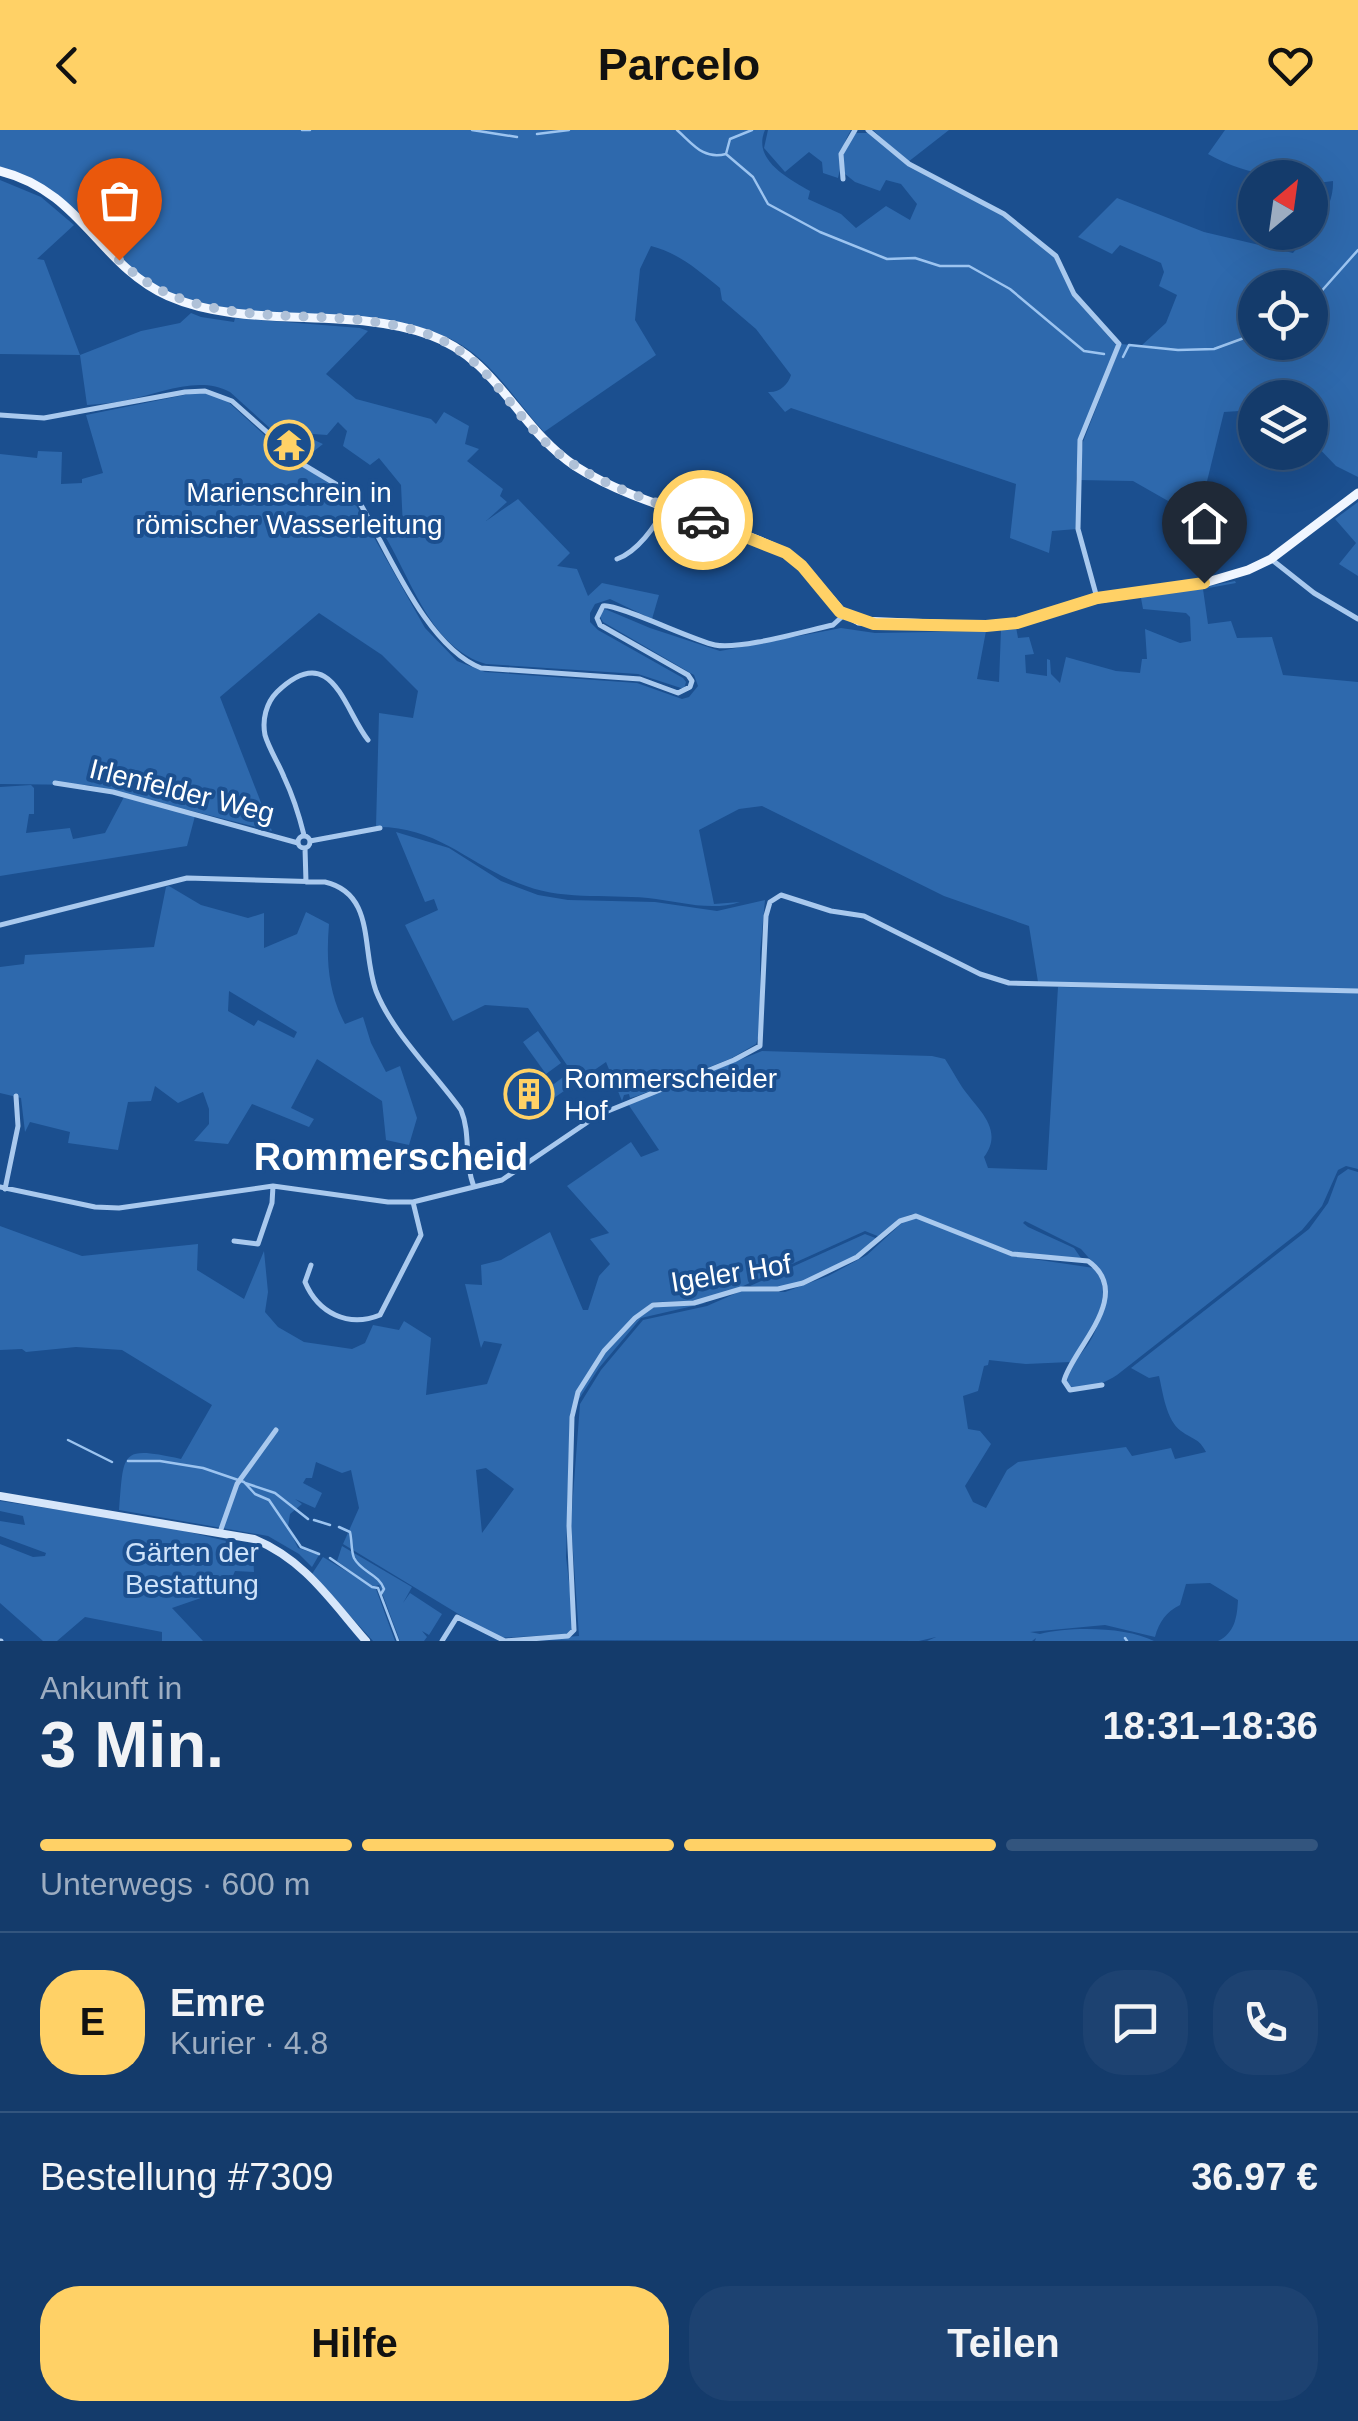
<!DOCTYPE html>
<html lang="de">
<head>
<meta charset="utf-8">
<style>
  body { margin:0; font-family:Helvetica,sans-serif; background:#1d4271; color:#f1f3f6; height:100vh; display:flex; flex-direction:column; font-size:38px; white-space:nowrap }
  * { box-sizing:border-box; margin:0 }
  p { font-size:32px; color:#9dadc1 }
  .icon { flex:none; width:55px; height:55px; fill:none; stroke:currentColor; stroke-width:2; stroke-linecap:round; stroke-linejoin:round }
  .map { position:relative; height:1511px; overflow:hidden }
  .side { display:flex; flex-direction:column; background:#143b6b; flex:1 }
  .side>* { flex:none }
  .needle { width:65px; rotate:29deg }
  .fabs { position:absolute; left:1238px; top:30px; display:grid; gap:20px }
  .fabs a { display:grid; place-items:center; width:90px; height:90px; border-radius:50%; background:#143b6b; box-shadow:0 10px 40px #0002,0 0 0 2px #33557e; font-size:50px }
  .pin { position:absolute; display:grid; place-items:center; width:85px; height:85px; color:#fff; margin:-102px -42px; border-radius:50% 50% 50% 0; rotate:-45deg; box-shadow:0 0 10px #0007 }
  .pin .icon { rotate:45deg }
  .courier { position:absolute; display:grid; place-items:center; width:100px; height:100px; margin:-50px; border:8px solid #ffd166; border-radius:50%; background:#fff; color:#222; box-shadow:0 2px 12px #0007 }
  .head em { font-style:normal; font-weight:600 }
  .head div { display:flex; flex-direction:column-reverse }
  .head { display:flex; align-items:center; justify-content:space-between; height:170px; padding:0 40px }
  h1 { font-size:65px; font-weight:600; line-height:75px }
  .bar { display:grid; grid-template-columns:repeat(4,1fr); gap:15px 10px; align-content:center; height:120px; padding:0 40px }
  .bar i { height:12px; border-radius:8px; background:#33557e }
  .bar .on { background:#ffd166 }
  .bar p { grid-column:span 4 }
  .line { display:flex; align-items:center; gap:25px; padding:0 40px; border-top:2px solid #33557e }
  .line div { flex:1 }
  .round { display:grid; place-items:center; flex:none; width:105px; height:105px; border-radius:40px; background:#1d4271 }
  .cta { display:flex; gap:20px; margin-top:auto; padding:20px 40px }
  .cta a { flex:1; height:115px; border-radius:40px; background:#ffd166; color:#111; font-size:40px; font-weight:600; line-height:115px; text-align:center }
  .cta a+a { background:#1d4271; color:#f1f3f6 }
  header { display:flex; justify-content:space-between; align-items:center; height:130px; padding:0 40px; background:#ffd166; color:#111; font-size:45px; font-weight:600 }
  .map>svg:first-child { display:block }
  .green { fill:#2e69ad; fill-rule:evenodd }
  .lines { fill:none; stroke-linecap:round; stroke-linejoin:round }
  .stream { stroke:#9cc4f0; stroke-width:2.5 }
  .minor { stroke:#a9c9ee; stroke-width:5 }
  .secondary { stroke:#d6e6fa; stroke-width:8 }
  .primary { stroke:#f0f6ff; stroke-width:9 }
  .done { stroke:#afc1d8; stroke-width:10; stroke-dasharray:0 18 }
  .route { stroke:#ffd166; stroke-width:12 }
  .labels { text-anchor:middle; dominant-baseline:central; stroke-width:8; stroke-linejoin:round; paint-order:stroke }
  .poi-label { font-size:28px; fill:#fff; stroke:#1b4f8f }
  .street-label { font-size:28px; fill:#fff; stroke:#1b4f8f }
  .park-label { font-size:28px; fill:#cfe3fa; stroke:#1b4f8f }
  .district-label { font-size:38px; font-weight:bold; fill:#fff; stroke:#1b4f8f }
</style>
</head>
<body>
<header><svg class="icon" aria-label="back" viewBox="0 0 24 24"><path d="M15 5l-7 7 7 7"/></svg>Parcelo<svg class="icon" aria-label="heart" viewBox="0 0 24 24"><path d="M12 20l-8-8c-3-5 5-10 8-4 3-6 11-1 8 4z"/></svg></header>
<div class="map">
<svg width="1358" height="1511" viewBox="0 0 1358 1511">
  <rect width="100%" height="100%" fill="#1b4f8f"/>
  <path class="green" d="M0 0H765C752 30 788 48 810 61L808 69 841 84 856 98 886 76 910 90 917 74 901 54 886 50 880 61 855 52 845 44 842 27 850 7 856 3H869L909 35 1004 84 1057 127 1073 166 1117 216 1081 311 1076 349 1077 399 1052 401 1049 423 1010 408 1016 354 791 278 785 282 768 262C779 263 788 255 791 245L756 199 722 170 720 158C699 141 679 123 651 116L640 139 635 190 656 225 544 302C520 276 501 245 473 223 400 164 253 201 169 162 99 130 85 60 0 38Z
    M768 0H851C838 22 844 28 838 48L823 43 822 32 809 22 785 42 764 18Z
    M873 0H949L908 32Z
    M1225 0H1358V347L1336 336 1310 309V268H1255V280L1224 282 1198 388 1133 351 1078 350 1083 312 1121 214 1141 216 1166 193 1177 165 1159 156 1164 142 1161 133 1120 115 1112 124 1078 107 1117 68 1204 102 1293 123C1311 101 1334 81 1333 51L1310 54V48C1273 47 1241 43 1208 24ZM1255 158H1310V212H1255Z
    M0 50 41 67 74 95 37 129 44 130 80 225 141 201 180 193 191 183 201 187 234 192 235 188 360 198 368 201 326 244 356 269 431 289 436 294 444 282 469 296 465 314 479 319 467 331 503 359 500 366 507 372 486 391 518 369 570 423 557 436 577 439 588 466 602 453 659 465 652 489 610 469 595 474 590 483V492L598 500 683 548 686 552 684 559 638 544 486 534C431 518 412 451 385 406L403 398 401 355 379 328 370 335 343 316 347 301 338 292 327 305 299 303 323 314 304 329 230 262C197 245 161 264 127 270 114 273 100 274 87 275L80 225 0 224Z
    M194 263H206L225 269 282 321 353 370 425 498 457 531 485 542 637 553 682 569 689 567 698 556 694 545 603 492 599 485 605 479 650 498 720 521 841 498 875 503 986 501 977 549 999 552 1001 500 1016 497 1018 508 1029 507 1034 524 1025 525 1026 543 1047 546V529L1050 530 1051 544 1060 553 1066 527 1116 541 1140 543 1142 529H1147L1145 499 1180 513 1191 511 1190 487 1186 483 1143 479 1141 468 1137 467 1172 463 1235 451 1236 453 1203 459 1208 494 1231 491 1237 508 1272 507 1283 545 1358 552V859L1038 852 1029 796 944 766 762 676 739 679 699 700 714 774 740 772C710 782 678 771 648 768 603 764 561 771 518 753 467 733 437 696 376 697L379 583 413 588 418 561 382 525 319 483 220 567 272 701 89 655 0 654V324L37 328 38 321 62 322 61 354 82 353V349L103 343 86 285Z
    M1358 372V446L1339 434 1356 413 1335 389Z
    M31 655 34 658V684H29L26 703 70 698 73 709 105 703 124 667 195 686 187 716 0 746V657Z
    M396 702 449 718 501 751 538 765 568 770 655 772 717 781 765 770 760 823V902L756 914 732 928 637 966 630 968 629 964 624 965 622 971 606 932 551 970 544 964 546 960 571 941 528 878 485 875 453 891 451 888 405 795 438 780 434 769 425 772Z
    M169 756 201 775 248 788 264 783V818L297 804 306 782 329 794C326 830 328 862 345 894L363 887 371 913 386 942 400 936 417 988 409 1015 386 1010 382 971 317 929 291 978 314 989 309 997 252 974 228 1014 194 1011 209 994V979L203 962 178 973 155 956 151 971 128 972 118 1020 68 1013 70 1002 30 992 25 1002 21 968 0 963V837L24 834 25 825 154 817 166 757ZM229 861 297 902 294 908 258 890 254 896 228 881Z
    M1058 857 1358 863V1039L1346 1036 1338 1040 1322 1076 1302 1100 1117 1245C1103 1254 1082 1263 1067 1255 1067 1236 1079 1228 1089 1213 1103 1190 1104 1170 1103 1144L1081 1119 1025 1091 1023 1093 1028 1097 1074 1118 1083 1131 1022 1125 912 1084 900 1089 880 1107 865 1101 741 1157 695 1171 653 1172 634 1187 608 1219 650 1177 706 1173 641 1188 599 1238 570 1283 566 1427 574 1494 569 1504 498 1508 343 1414 359 1378 351 1340 342 1343 316 1332 312 1348H306L303 1353 322 1363 315 1378 295 1369 302 1374 290 1384 288 1397 298 1418 319 1425 312 1437 299 1424 268 1406 119 1380C124 1321 120 1316 181 1329L212 1275 122 1220 76 1217 26 1222 22 1219 0 1220V1096L82 1126 198 1114 197 1140 244 1169 264 1121 268 1162 265 1182 278 1197 304 1212 352 1219 365 1213 373 1195 399 1200 404 1191 431 1208 426 1265 487 1254 502 1214 484 1211 481 1218 465 1154 482 1155 481 1135 501 1130 550 1102 583 1180H588L599 1146 610 1134 590 1109 609 1103 567 1056 631 1012 641 1027 659 1020 628 974 762 921 932 926 945 929C951 938 956 948 962 957 977 979 1005 999 984 1027L988 1038 1047 1040ZM486 1338 514 1359 482 1403 476 1340Z
    M538 901 561 933 546 944 523 912Z
    M1348 1039 1358 1042V1511H1218C1235 1503 1237 1487 1238 1470L1210 1453 1186 1454 1180 1475C1166 1482 1159 1492 1155 1507L1105 1495 1030 1502 1040 1504C1071 1496 1127 1497 1154 1511H1035L1036 1508 1032 1511H927L936 1507 919 1511 518 1510 579 1506 571 1392 580 1274 601 1240 643 1190 707 1176 741 1161 785 1162 828 1146 867 1125 904 1091 917 1088 1012 1126 1094 1138C1118 1168 1087 1206 1070 1232L1026 1234 989 1230 988 1235 984 1236 978 1261 963 1266 968 1299 980 1301 991 1314 965 1356 973 1372 986 1378 1007 1340 1018 1332 1126 1317 1132 1326 1171 1318 1175 1329 1206 1322C1199 1308 1193 1310 1181 1301 1166 1290 1163 1263 1159 1246L1149 1248 1131 1238 1309 1099 1328 1073 1338 1046Z
    M865 1104 878 1109C860 1128 809 1153 783 1157 773 1159 761 1157 750 1156Z
    M0 1371 159 1395 235 1413 239 1420 253 1425 254 1442 235 1441 227 1459 172 1478 203 1511H162V1502L85 1487 57 1511H43L0 1473V1414L33 1427 45 1426 46 1423 0 1406V1391L25 1395 23 1386 0 1381Z
    M342 1416 412 1457 403 1473 410 1463 442 1484 429 1505 422 1501 427 1507 424 1511H400L379 1455 373 1457 337 1431Z
    M323 1427 376 1459 395 1511H373L312 1444Z"/>
  <g class="lines">
    <path class="stream" d="M302 0H310
      M472 0 517 7
      M677 0C693 14 703 30 726 24L753 47 768 74 820 102 887 129 915 128 940 136H969L1010 159 1084 221 1104 224
      M537 4 569 0
      M726 24 730 9 752 0
      M1310 174 1358 120
      M1123 227 1129 215 1178 220 1214 219 1255 204
      M68 1310 112 1332
      M128 1331H160L203 1338 244 1352 255 1364 269 1370 301 1417 319 1424
      M245 1353 275 1363 308 1389
      M314 1390 330 1395
      M339 1397 350 1402C352 1410 351 1421 354 1428 361 1442 379 1444 384 1459L381 1464
      M330 1428 372 1457 378 1458 398 1511
      M1125 1508 1127 1511"/>
    <path class="minor" d="M868 0 909 34 1004 84 1056 126 1074 164 1119 214 1080 310 1078 399 1097 468
      M843 49 841 24 855 0
      M0 285 44 288 185 262 205 261 232 271 304 335 349 362 361 375C390 425 427 517 481 538L640 549 678 563 690 557 692 551 688 545 600 495 597 488 603 476C616 473 692 510 715 515 740 520 805 501 833 495L845 484
      M617 429C637 422 656 396 664 378
      M1271 429 1314 463 1358 489
      M55 653 113 662 298 713
      M304 705C299 685 293 666 284 647 279 634 269 619 265 605 262 590 266 573 277 562 332 509 344 580 368 610
      M298 712a6 6 0 1 1 12 0a6 6 0 1 1-12 0Z
      M310 711 380 698
      M305 718 306 752
      M0 795 187 748 325 752C376 764 361 820 376 861 393 904 434 942 461 980 471 1004 464 1030 473 1054
      M0 1057 95 1077 119 1078 273 1056 388 1072H413L502 1050 598 985 734 930 760 916 766 786 770 772 781 765 831 781 864 786 980 844 1009 853 1358 861
      M5 1059 18 996 16 966
      M234 1111 258 1114 272 1073 273 1056
      M311 1135 305 1152C318 1183 348 1198 380 1185L421 1105 413 1072
      M220 1402 237 1354 276 1300
      M0 1511H1
      M442 1511 457 1487 505 1511 568 1506 574 1500 569 1396 572 1287 578 1262 604 1221 635 1188 653 1175 694 1173 741 1159H778L803 1153 857 1127 900 1091 916 1086 1012 1124 1088 1131C1136 1165 1071 1220 1064 1251L1070 1260 1102 1255"/>
    <path class="secondary" d="M0 1366 254 1409C305 1430 331 1471 366 1511"/>
    <path class="primary" d="M0 41C81 61 99 135 168 166 247 201 349 175 430 205 497 229 519 299 575 336 637 376 720 389 786 423L802 436 841 481 859 491 986 496 1017 493 1097 469 1204 453 1248 440 1271 429 1358 363"/>
  </g>
  <g class="lines">
    <path class="done" d="M119 130C203 212 323 169 424 203 489 225 505 277 552 318 594 355 652 370 703 390"/>
    <path class="route" d="M703 390 786 423 802 436 840 482 874 494 986 496 1017 493 1097 468 1204 453"/>
  </g>
  <defs>
    <g id="temple-ring" transform="scale(2.5)"><circle r="9.5" fill="#1b4f8f" stroke="#ffd166" stroke-width="1.5"/><path d="M0-6L5-2H3V0L6.5 2.5H4V6H1.5V3h-3V6H-4V2.5H-6.5L-3 0V-2H-5Z" fill="#ffd166"/></g>
    <g id="building-ring" transform="scale(2.5)"><circle r="9.5" fill="#1b4f8f" stroke="#ffd166" stroke-width="1.5"/><path d="M-4-6H4V6H1V3H-1V6H-4ZM-2.5-4.3h1.7v1.8h-1.7ZM.8-4.3h1.7v1.8H.8ZM-2.5-1h1.7V.8h-1.7ZM.8-1h1.7V.8H.8Z" fill="#ffd166"/></g>
  </defs>
  <g fill-rule="evenodd">
    <use href="#temple-ring" x="289" y="315"/>
    <use href="#building-ring" x="529" y="964"/>
  </g>
  <g class="labels">
    <g class="poi-label">
      <text x="289" y="362">Marienschrein in<tspan x="289" dy="32">römischer Wasserleitung</tspan></text>
      <text x="564" y="948" text-anchor="start">Rommerscheider<tspan x="564" dy="32">Hof</tspan></text>
    </g>
    <g class="street-label">
      <text transform="translate(182 661) rotate(14)">Irlenfelder Weg</text>
      <text transform="translate(731 1143) rotate(-9)">Igeler Hof</text>
    </g>
    <g class="park-label">
      <text x="192" y="1422">Gärten der<tspan x="192" dy="32">Bestattung</tspan></text>
    </g>
    <g class="district-label">
      <text x="391" y="1027">Rommerscheid</text>
    </g>
  </g>
</svg>
<div class="fabs">
<a><svg class="needle" viewBox="-14 -14 28 28"><path d="M0-13l5 13h-10z" fill="#e53935"/><path d="M0 13l5-13h-10z" fill="#9dadc1"/></svg></a>
<a><svg class="icon" aria-label="locate" viewBox="0 0 24 24"><circle cx="12" cy="12" r="6"/><path d="M12 2v4M12 18v4M2 12h4M18 12h4"/></svg></a>
<a><svg class="icon" aria-label="layers" viewBox="0 0 24 24"><path d="M12 4l9 5-9 5-9-5zM3 14l9 5 9-5"/></svg></a>
</div>
<div class="pin" style="left:119px;top:130px;background:#ea580c"><svg class="icon" aria-label="bag" viewBox="0 0 24 24"><path d="M5 8h14l-1 12H6zM9 8a3 3 0 0 1 6 0"/></svg></div>
<div class="pin" style="left:1204px;top:453px;background:#1f2937"><svg class="icon" aria-label="home" viewBox="0 0 24 24"><path d="M3 11l9-7 9 7M6 9v11h12V9"/></svg></div>
<div class="courier" style="left:703px;top:390px"><svg class="icon" aria-label="car" viewBox="0 0 24 24"><path d="M5 17H2v-5l4-1 3-4h7l3 4 3 1v5h-3M9 17h6M6 11h13"/><circle cx="7" cy="17" r="2"/><circle cx="17" cy="17" r="2"/></svg></div>
</div>
<section class="side">
<div class="head"><div><h1>3 Min.</h1><p>Ankunft in</p></div><em>18:31–18:36</em></div>
<div class="bar"><i class="on"></i><i class="on"></i><i class="on"></i><i></i><p>Unterwegs · 600 m</p></div>
<div class="line" style="height:180px"><b class="round" style="background:#ffd166;color:#111">E</b><div><b>Emre</b><p>Kurier · 4.8</p></div><a class="round"><svg class="icon" aria-label="chat" viewBox="0 0 24 24"><path d="M4 5h16v11H9l-5 4z"/></svg></a><a class="round"><svg class="icon" aria-label="phone" viewBox="0 0 24 24"><path d="M5 4h4l2 5-3 2q2 4 5 5l2-3 5 2v4C11 20 4 13 5 4z"/></svg></a></div>
<div class="line" style="height:130px"><div>Bestellung #7309</div><b>36.97 €</b></div>
<div class="cta"><a>Hilfe</a><a>Teilen</a></div>
</section>
</body>
</html>
